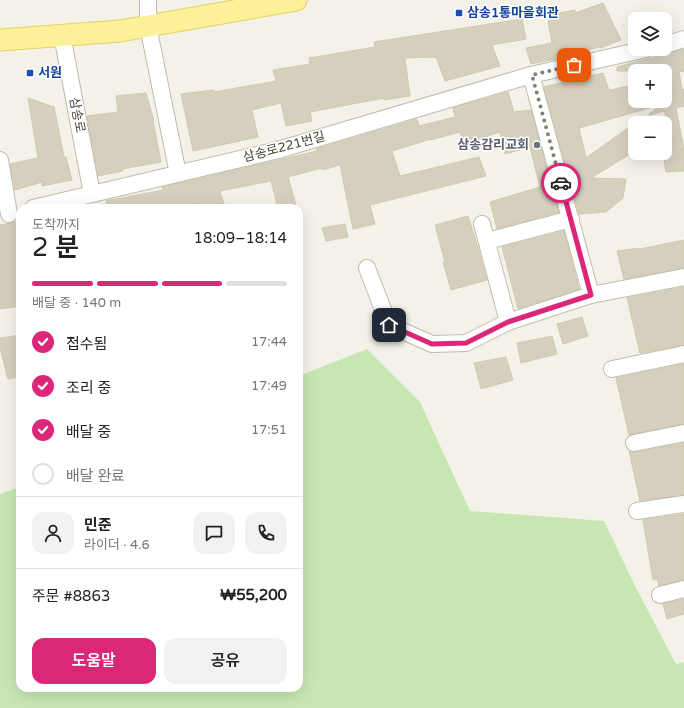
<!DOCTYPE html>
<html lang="ko">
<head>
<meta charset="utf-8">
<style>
  body { margin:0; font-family:"Varela Round","Noto Sans KR",sans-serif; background:#f2f2f2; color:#222; height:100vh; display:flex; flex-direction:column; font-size:15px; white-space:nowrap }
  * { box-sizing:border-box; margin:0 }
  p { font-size:13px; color:#767676 }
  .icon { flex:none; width:22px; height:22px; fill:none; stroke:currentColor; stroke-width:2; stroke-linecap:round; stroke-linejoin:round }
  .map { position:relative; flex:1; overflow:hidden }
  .details { position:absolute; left:16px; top:204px; width:287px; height:488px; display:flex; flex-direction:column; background:#fff; border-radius:12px; box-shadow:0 4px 16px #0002 }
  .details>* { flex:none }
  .fabs { position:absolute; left:628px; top:12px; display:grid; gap:8px }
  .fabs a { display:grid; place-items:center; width:44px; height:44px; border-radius:8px; background:#fff; box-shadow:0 4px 16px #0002; font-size:20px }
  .pin { position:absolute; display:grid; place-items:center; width:34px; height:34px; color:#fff; margin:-17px; border-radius:8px; box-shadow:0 2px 6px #0006 }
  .courier { position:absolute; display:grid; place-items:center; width:40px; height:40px; margin:-20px; border:3px solid #db2777; border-radius:50%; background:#fff; color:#222; box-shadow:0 1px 5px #0007 }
  .overview em { font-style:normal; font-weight:600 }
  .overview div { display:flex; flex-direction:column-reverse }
  .overview { display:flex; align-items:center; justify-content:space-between; height:68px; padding:0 16px }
  h1 { font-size:26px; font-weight:600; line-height:30px }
  .bar { display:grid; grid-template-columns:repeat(4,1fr); gap:6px 4px; align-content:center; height:48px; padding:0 16px }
  .bar i { height:5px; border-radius:3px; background:#e0e0e0 }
  .bar .on { background:#db2777 }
  .bar p { grid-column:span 4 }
  .line { display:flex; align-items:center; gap:10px; padding:0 16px; border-top:1px solid #e0e0e0 }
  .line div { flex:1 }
  .round { display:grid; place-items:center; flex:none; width:42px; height:42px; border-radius:12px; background:#f2f2f2 }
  ol { padding:0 16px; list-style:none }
  li { display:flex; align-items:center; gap:12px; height:44px }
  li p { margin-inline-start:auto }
  li .icon { padding:4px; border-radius:50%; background:#db2777; color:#fff; stroke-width:4 }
  li:last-child { color:#767676 }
  li i { width:22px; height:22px; border:2px solid #e0e0e0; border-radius:50% }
  .primary-button { display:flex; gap:8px; margin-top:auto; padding:8px 16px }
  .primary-button a { flex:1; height:46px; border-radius:12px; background:#db2777; color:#fff; font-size:16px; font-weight:600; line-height:46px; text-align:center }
  .primary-button a+a { background:#f2f2f2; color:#222 }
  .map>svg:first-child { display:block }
  .green { fill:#c6e7b2 }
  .building { fill:#d5d0be; stroke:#d0c9b1 }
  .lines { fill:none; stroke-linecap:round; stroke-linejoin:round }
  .minor-casing { stroke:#bfbcab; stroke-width:18 }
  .major-casing { stroke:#e2d268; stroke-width:23 }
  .minor { stroke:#fff; stroke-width:16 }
  .major { stroke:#fcf198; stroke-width:21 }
  .done { stroke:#848075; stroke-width:4; stroke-dasharray:0 7.2 }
  .route { stroke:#db2777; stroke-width:5 }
  .transit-dot { fill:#1a4fb4; stroke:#fff; stroke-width:1.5 }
  .worship-dot { fill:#6b7280; stroke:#fff; stroke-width:1.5 }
  .labels { text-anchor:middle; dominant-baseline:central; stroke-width:3; stroke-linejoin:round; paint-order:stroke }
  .transit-label { font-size:13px; font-weight:bold; fill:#164399; stroke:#fff; text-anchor:start }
  .street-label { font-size:13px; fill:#474337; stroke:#fff }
  .worship-label { font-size:13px; font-weight:bold; fill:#5b616d; stroke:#fff; text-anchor:end }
</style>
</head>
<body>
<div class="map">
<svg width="684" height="708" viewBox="0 0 684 708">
  <rect width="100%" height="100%" fill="#f4f2e8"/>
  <path class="green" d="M367 349 420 402 470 511 604 521 636 588 676 664 684 662V708H0V494L20 487V688H299V376Z"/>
  <path class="building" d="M603 3 621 40 601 48 600 47 570 54 571 56 531 64 526 48 552 43 548 22 554 14 575 10V13Z
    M522 19 526 39 492 45 500 66 445 81 436 57 405 58 410 96 384 100V98L310 112 312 121 286 126 281 103 252 110 258 137 193 151 181 94 214 90V92L276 81 273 70 310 64 309 58 375 47 374 42Z
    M684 49V71L679 72 682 90 684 89V106L676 108 684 150V171L666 172 663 153H665V111L649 115V114L665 102V71H617V67Z
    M603 73 609 90 635 85V101H659L660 105 579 128 586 158 635 123V151L591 178 626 179 623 198 606 212 579 214 544 87Z
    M508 92 514 112 531 110 559 212 497 229 490 202 540 187 530 147 505 154 500 132 464 144 460 132 431 140V139L392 151 400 176 479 157 486 176 370 205 375 224 353 229 340 165 322 170V168L288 177 296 205 284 208H278L271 181 220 191 225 208H199L198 203 179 208H169L168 204 150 208H107L106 201 163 190 162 187 317 151 316 149 417 119 419 126 455 117 453 108Z
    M146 93 154 121H153L161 162 122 169 123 171 98 176 87 116 118 112 116 96Z
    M28 98 54 107 64 157H66L72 180 42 186V182L15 190 10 164 38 158Z
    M468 216 479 251 487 280 451 290 443 262H445L435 225Z
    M20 221V306L0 309V225Z
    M345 224 348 237 326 241 322 228Z
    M564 231 579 289 518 309 502 247Z
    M684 240V268L624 279 617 251 639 248 640 249Z
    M684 287V345L640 353 627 298Z
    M582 317 588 336 563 344 557 324Z
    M20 335V377L8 379 0 348V338Z
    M552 336 557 354 521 363 517 343Z
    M506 357 513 380 481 389 474 363Z
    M684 364V424L629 435 616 378Z
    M684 443V495L640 501 629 451 636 452Z
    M684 514V580L659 586 657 579 653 580 643 520Z
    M684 599V614L667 619 663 604Z"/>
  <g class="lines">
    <g class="minor-casing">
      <path id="minor" d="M148 0V26L178 174
        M62 35 92 194
        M665 45 684 39
        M531 75 591 295
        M0 160 9 214
        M33 208 278 150 531 75 646 49
        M482 224 508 322
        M487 241 571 219
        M367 268 389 325 432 344 466 343 508 322 591 295 684 277
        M612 369 684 354
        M634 443 684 433
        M637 511 684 504
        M660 595 684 589"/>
    </g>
    <g class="major-casing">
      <path id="major" d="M0 40 120 31 296 0"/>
    </g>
    <use href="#minor" class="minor"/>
    <use href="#major" class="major"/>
  </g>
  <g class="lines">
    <path class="done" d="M561 183 532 75 574 65"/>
    <path class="route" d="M389 325 432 344 466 343 508 322 591 295 561 183"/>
  </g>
  <g class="transit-dot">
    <rect x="455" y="9" width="8" height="8" rx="2"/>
    <rect x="26" y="69" width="8" height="8" rx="2"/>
  </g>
  <circle class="worship-dot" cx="537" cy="145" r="4"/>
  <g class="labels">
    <g class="transit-label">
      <text x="467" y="13">삼송1통마을회관</text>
      <text x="38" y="73">서원</text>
    </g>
    <g class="street-label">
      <text transform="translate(77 115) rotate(79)">삼송로</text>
      <text transform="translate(284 147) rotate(-15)">삼송로221번길</text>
    </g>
    <g class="worship-label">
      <text x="529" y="145">삼송감리교회</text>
    </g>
  </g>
</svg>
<div class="fabs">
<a><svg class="icon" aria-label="layers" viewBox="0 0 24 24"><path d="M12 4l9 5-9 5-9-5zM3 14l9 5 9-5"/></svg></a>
<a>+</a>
<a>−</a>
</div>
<div class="pin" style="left:574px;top:65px;background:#ea580c"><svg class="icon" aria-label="bag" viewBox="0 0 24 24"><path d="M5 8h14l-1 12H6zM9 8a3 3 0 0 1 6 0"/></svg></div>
<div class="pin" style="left:389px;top:325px;background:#1f2937"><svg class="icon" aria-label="home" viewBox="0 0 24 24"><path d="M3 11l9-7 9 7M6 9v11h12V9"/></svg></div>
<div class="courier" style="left:561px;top:183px"><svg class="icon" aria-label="car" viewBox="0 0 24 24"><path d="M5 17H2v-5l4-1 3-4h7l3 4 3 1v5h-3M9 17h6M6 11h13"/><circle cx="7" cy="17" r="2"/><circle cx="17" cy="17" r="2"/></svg></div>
<section class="details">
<div class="overview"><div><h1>2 분</h1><p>도착까지</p></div><em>18:09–18:14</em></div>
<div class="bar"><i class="on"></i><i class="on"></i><i class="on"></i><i></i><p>배달 중 · 140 m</p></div>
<ol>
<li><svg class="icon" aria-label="check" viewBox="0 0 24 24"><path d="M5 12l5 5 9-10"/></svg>접수됨<p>17:44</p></li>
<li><svg class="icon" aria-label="check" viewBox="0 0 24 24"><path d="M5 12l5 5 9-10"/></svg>조리 중<p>17:49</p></li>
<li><svg class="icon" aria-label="check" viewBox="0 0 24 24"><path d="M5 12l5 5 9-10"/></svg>배달 중<p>17:51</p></li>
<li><i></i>배달 완료</li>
</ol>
<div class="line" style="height:72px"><a class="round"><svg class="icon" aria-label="person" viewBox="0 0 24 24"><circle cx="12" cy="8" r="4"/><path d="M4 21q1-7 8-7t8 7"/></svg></a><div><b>민준</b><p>라이더 · 4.6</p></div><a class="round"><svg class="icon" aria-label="chat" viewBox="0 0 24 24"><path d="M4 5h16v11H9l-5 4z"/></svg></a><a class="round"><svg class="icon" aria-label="phone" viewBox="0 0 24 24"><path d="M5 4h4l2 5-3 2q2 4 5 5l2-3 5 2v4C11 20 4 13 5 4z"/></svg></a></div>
<div class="line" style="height:52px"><div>주문 #8863</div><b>₩55,200</b></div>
<div class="primary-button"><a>도움말</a><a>공유</a></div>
</section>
</div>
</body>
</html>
